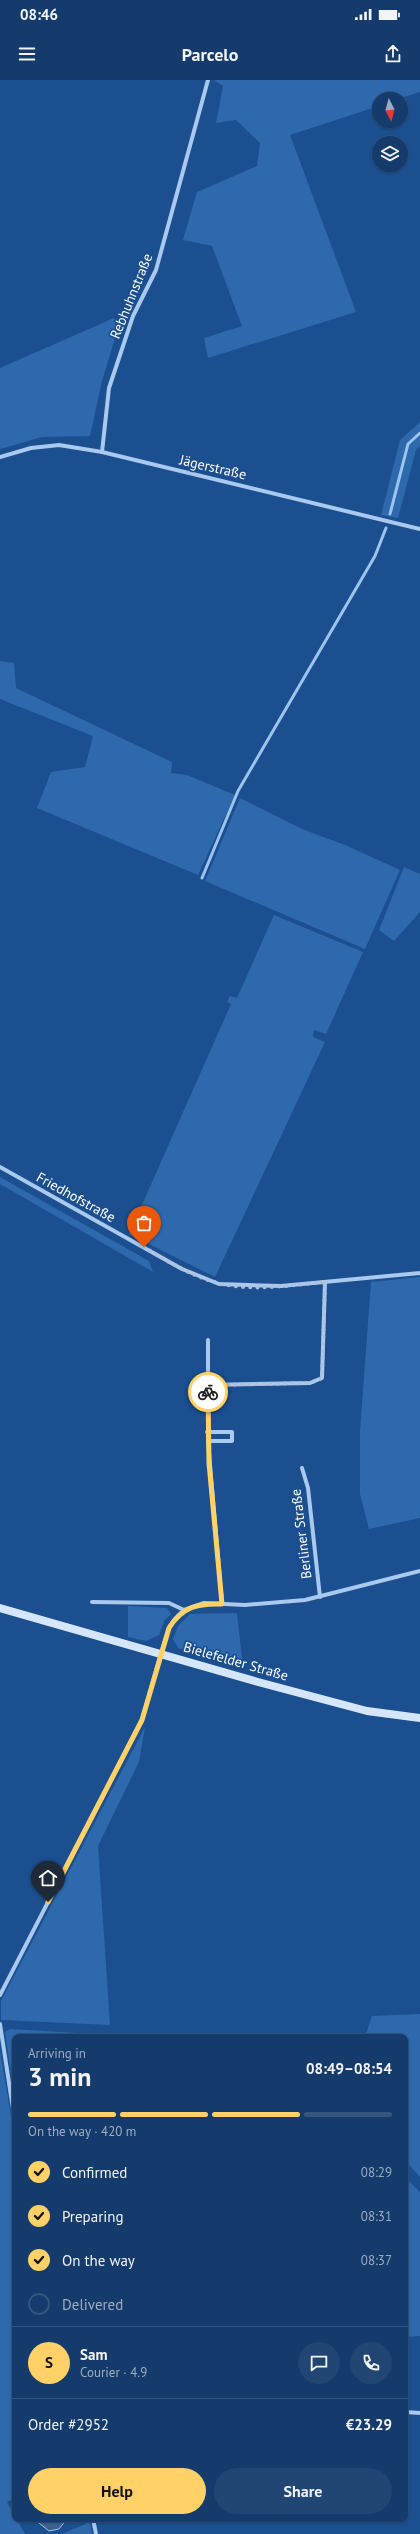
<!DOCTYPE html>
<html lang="en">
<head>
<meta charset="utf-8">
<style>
  body { margin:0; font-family:"PT Sans",sans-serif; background:#214673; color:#f1f3f6; height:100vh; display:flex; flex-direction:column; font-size:15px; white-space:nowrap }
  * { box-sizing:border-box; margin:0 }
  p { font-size:13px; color:#9dadc1 }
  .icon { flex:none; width:22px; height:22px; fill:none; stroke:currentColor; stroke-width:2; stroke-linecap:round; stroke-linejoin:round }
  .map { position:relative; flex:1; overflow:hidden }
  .details { position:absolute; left:12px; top:1954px; width:396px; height:488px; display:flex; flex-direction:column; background:#143b6b; border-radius:8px; box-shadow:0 1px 3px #0004,0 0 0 1px #33557e }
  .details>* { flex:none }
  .needle { width:26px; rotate:174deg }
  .tools { position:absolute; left:372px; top:12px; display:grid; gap:8px }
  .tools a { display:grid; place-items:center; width:36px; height:36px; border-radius:50%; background:#143b6b; box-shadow:0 1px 3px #0004,0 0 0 1px #33557e; font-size:20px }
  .pin { position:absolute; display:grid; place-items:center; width:34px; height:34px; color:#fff; margin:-41px -17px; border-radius:50% 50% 50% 0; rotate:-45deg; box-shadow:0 0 4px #0007 }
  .pin .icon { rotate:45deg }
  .courier { position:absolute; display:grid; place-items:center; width:40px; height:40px; margin:-20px; border:3px solid #ffd166; border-radius:50%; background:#fff; color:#222; box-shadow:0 1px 5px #0007 }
  .overview em { font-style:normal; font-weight:600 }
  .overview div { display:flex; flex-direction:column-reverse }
  .overview { display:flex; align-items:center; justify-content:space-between; height:68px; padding:0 16px }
  h1 { font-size:26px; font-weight:600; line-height:30px }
  .bar { display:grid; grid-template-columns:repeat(4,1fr); gap:6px 4px; align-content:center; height:48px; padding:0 16px }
  .bar i { height:5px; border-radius:3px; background:#33557e }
  .bar .active { background:#ffd166 }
  .bar p { grid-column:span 4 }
  .line { display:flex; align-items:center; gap:10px; padding:0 16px; border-top:1px solid #33557e }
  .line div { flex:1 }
  .round { display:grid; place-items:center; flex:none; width:42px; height:42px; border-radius:21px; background:#214673 }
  ol { padding:0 16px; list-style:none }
  li { display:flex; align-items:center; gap:12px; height:44px }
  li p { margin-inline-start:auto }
  li .icon { padding:4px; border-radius:50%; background:#ffd166; color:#111; stroke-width:4 }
  li:last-child { color:#9dadc1 }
  li i { width:22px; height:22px; border:2px solid #33557e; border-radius:50% }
  .cta { display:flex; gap:8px; margin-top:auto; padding:8px 16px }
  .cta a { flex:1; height:46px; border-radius:24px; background:#ffd166; color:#111; font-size:16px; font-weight:600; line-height:46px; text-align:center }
  .cta a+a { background:#214673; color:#f1f3f6 }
  .status { display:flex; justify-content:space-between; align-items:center; height:28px; padding:0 20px; background:#143b6b; direction:ltr }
  .status svg { height:11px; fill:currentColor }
  header { display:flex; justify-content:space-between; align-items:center; height:52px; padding:0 16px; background:#143b6b; font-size:18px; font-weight:600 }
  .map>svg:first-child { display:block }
  .green { fill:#2e69ad }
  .water { fill:#3c6290; stroke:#9cc4f0 }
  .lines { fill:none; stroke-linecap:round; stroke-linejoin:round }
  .stream { stroke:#9cc4f0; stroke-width:3 }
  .street { stroke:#a9c9ee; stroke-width:4 }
  .secondary { stroke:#d6e6fa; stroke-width:8 }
  .done { stroke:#afc1d8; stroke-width:4; stroke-dasharray:0 7.2 }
  .route { stroke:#ffd166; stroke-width:5 }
  .labels { text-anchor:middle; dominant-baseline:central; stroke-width:3.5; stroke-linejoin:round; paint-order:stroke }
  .street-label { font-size:14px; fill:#fff; stroke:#1b4f8f }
</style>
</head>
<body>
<div class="status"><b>08:46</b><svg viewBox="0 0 49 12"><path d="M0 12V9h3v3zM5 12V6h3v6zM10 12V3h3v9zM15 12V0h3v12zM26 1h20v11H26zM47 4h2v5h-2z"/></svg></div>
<header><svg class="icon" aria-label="menu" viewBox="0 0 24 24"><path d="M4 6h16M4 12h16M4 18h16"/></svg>Parcelo<svg class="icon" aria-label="share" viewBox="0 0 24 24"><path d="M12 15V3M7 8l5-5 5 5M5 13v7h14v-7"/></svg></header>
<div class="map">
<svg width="420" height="2454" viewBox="0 0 420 2454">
  <rect width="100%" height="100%" fill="#1b4f8f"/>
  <path class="green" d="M214 0H420V12L398 19H379V26L290 55 356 232 208 278 204 258 242 246 212 166 183 160 197 112 257 86 260 63 236 40 216 43 223 6Z
    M114 238 119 245 102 301 90 356 42 357 0 369V288Z
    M420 342V366L416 370 398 438 381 435 400 360Z
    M0 581 14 583 16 608 172 682 171 693 187 695 235 715 198 795 37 728 51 692 85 687 93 656 0 619Z
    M240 718 302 749 345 765 400 790 365 869 205 801Z
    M404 787 420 794V832L394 861 379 850Z
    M274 835 363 872 326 954 314 950 313 957 325 962 215 1197 129 1154 231 924 227 922 230 916 237 918Z
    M0 1097 149 1181 153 1192 0 1104Z
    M420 1197V1438L369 1449 360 1414V1351L371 1202Z
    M128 1526 167 1528 171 1534 164 1541 159 1555 146 1561 128 1557Z
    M237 1533 243 1587 178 1568 173 1559 178 1546 190 1534Z
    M145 1647 139 1682 98 1766 110 1945 1 1940V1921Z
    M420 1934V2097L405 2080V1957H365L372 1936Z
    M10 1949 146 1957H15V2020L5 1952Z
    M0 1970 15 2060V2418L7 2422 25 2454H0Z
    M405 2097 420 2112V2256L405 2257Z
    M90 2442 92 2454H62Z"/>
  <path class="water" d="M34 2439H65L66 2440 59 2449 49 2451Z"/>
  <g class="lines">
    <path class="stream" d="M390 434 408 364 420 353
      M202 798 238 711 375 476 386 448"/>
    <path class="street" d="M102 372 109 308 133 236 156 190 208 0
      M0 377 31 368 59 365 102 372 420 449
      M0 1087 182 1189 219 1204 281 1206 420 1193
      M208 1260V1361L222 1524
      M208 1305 310 1303 322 1298 325 1202
      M207 1352H232V1361H208
      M302 1388 308 1408 320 1517
      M92 1522 169 1523 184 1530
      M0 1915 142 1640 161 1573 169 1548 175 1539 184 1530 204 1523 245 1525 305 1520 420 1491
      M0 1944 15 2042
      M405 2332 420 2333
      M93 2439 96 2454"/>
    <path class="secondary" d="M0 1528 258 1602 367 1631 420 1638"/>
  </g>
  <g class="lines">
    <path class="done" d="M144 1167C167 1181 191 1196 218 1203 251 1212 291 1205 325 1202L322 1298 310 1303 208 1305V1312"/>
    <path class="route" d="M48 1822 142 1640 169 1548C182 1527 198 1523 222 1524L209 1383 208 1312"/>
  </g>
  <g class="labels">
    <g class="street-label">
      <text transform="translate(131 216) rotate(-68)">Rebhuhnstraße</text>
      <text transform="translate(213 387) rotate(13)">Jägerstraße</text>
      <text transform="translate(76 1117) rotate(29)">Friedhofstraße</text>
      <text transform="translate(301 1454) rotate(-97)">Berliner Straße</text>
      <text transform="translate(236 1581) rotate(16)">Bielefelder Straße</text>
    </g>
  </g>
</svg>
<div class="tools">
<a><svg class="needle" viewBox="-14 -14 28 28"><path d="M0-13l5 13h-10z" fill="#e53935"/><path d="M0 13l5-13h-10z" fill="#9dadc1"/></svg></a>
<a><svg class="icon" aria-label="layers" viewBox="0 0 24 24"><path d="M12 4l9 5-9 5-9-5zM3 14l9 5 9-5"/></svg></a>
</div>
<div class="pin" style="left:144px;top:1167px;background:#ea580c"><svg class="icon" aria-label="bag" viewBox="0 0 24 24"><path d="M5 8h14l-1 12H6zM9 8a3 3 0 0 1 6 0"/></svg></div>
<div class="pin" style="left:48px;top:1822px;background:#1f2937"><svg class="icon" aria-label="home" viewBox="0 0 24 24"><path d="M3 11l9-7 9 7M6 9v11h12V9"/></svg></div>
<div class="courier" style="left:208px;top:1312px"><svg class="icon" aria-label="bike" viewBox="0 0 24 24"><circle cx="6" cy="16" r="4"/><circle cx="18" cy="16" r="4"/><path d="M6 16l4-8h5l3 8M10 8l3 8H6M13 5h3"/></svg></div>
<section class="details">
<div class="overview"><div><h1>3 min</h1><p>Arriving in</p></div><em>08:49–08:54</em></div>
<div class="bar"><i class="active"></i><i class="active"></i><i class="active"></i><i></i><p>On the way · 420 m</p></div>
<ol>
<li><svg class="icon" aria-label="check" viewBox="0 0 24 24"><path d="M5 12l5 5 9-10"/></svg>Confirmed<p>08:29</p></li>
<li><svg class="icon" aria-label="check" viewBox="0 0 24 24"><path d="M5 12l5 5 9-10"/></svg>Preparing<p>08:31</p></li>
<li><svg class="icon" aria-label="check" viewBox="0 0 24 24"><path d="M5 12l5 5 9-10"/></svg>On the way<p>08:37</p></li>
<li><i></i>Delivered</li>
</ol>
<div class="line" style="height:72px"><b class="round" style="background:#ffd166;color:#111">S</b><div><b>Sam</b><p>Courier · 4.9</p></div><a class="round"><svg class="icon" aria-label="chat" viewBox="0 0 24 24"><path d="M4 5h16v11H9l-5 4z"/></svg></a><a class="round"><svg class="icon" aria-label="phone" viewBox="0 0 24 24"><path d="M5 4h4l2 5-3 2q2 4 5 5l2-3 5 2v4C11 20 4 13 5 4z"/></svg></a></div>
<div class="line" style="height:52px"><div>Order #2952</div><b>€23.29</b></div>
<div class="cta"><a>Help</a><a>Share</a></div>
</section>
</div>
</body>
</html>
